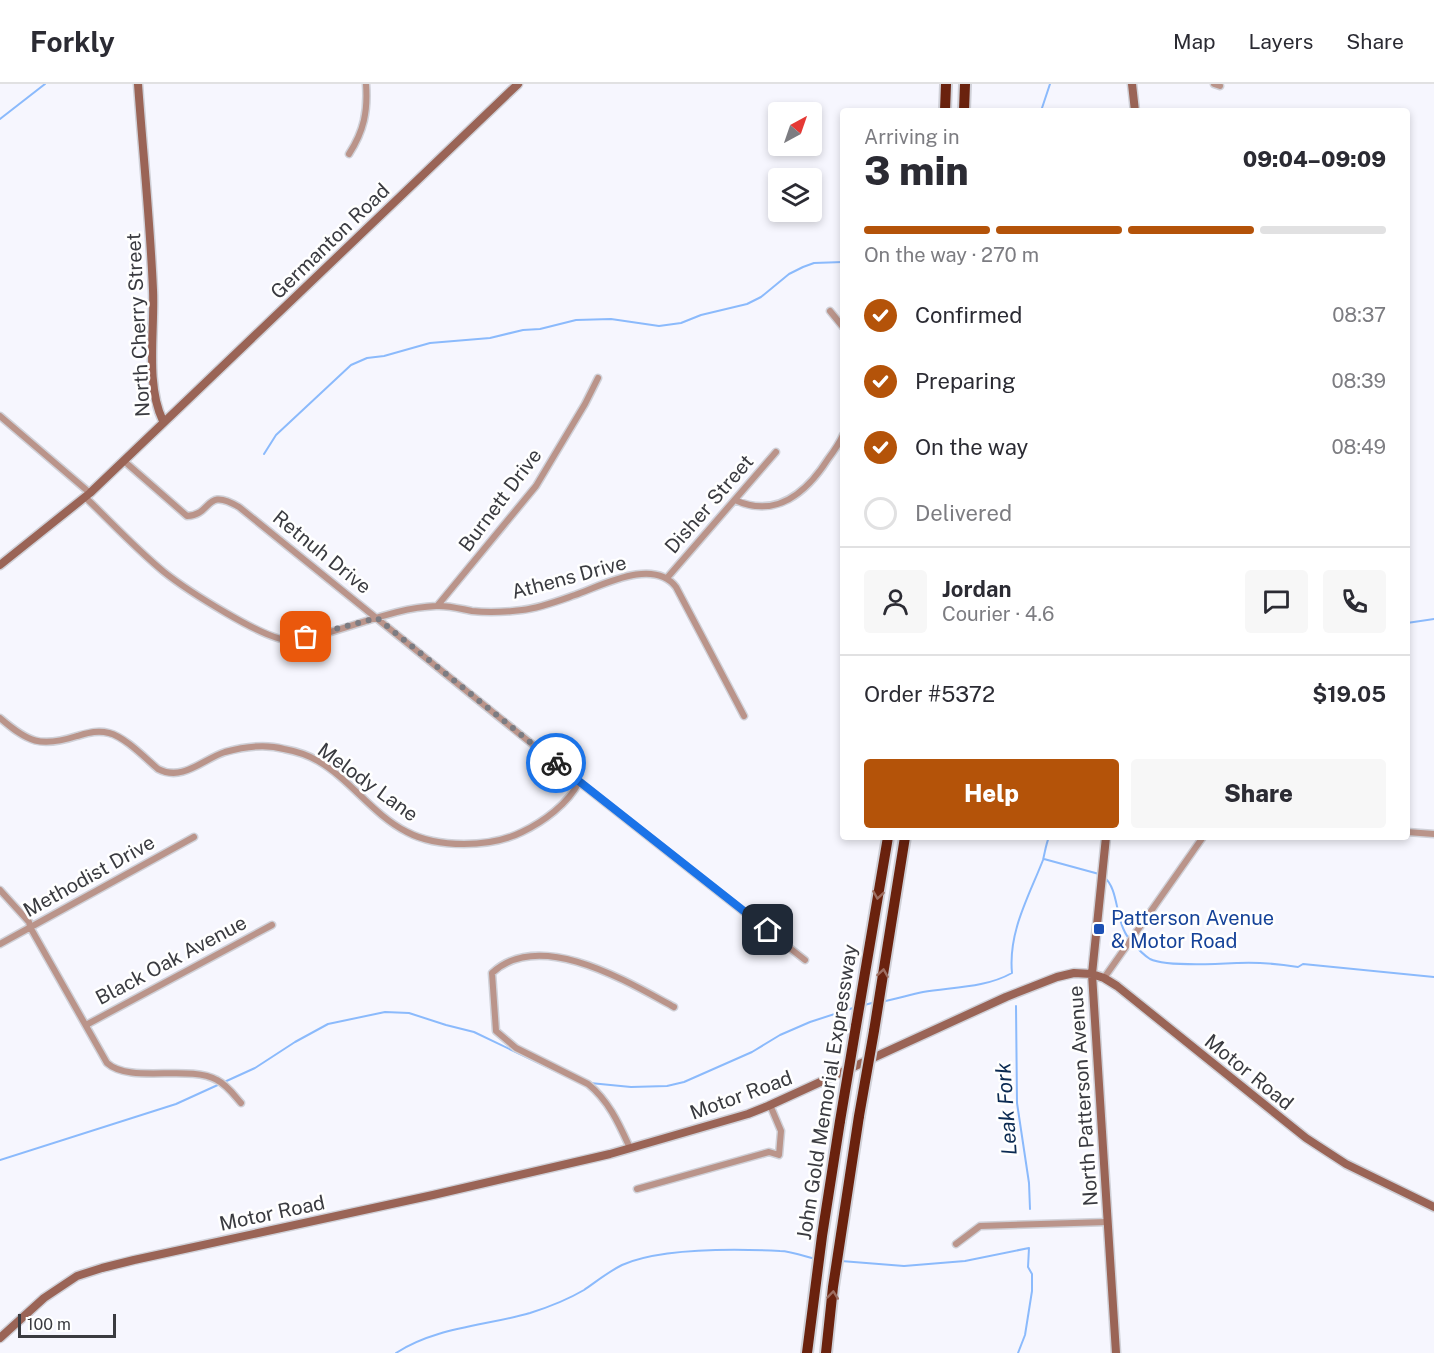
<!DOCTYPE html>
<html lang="en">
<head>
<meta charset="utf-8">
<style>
  body { margin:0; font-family:"Public Sans",sans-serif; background:#f7f7f7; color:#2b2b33; height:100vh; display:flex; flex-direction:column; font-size:22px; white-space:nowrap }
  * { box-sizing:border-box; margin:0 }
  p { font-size:20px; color:#7c7c81 }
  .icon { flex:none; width:33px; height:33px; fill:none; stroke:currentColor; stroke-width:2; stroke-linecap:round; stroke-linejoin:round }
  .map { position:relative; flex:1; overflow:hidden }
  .drawer { position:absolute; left:840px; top:24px; width:570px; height:732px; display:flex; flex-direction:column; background:#fff; border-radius:6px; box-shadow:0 3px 9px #0003 }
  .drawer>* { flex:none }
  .needle { width:39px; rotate:40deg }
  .controls { position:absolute; left:768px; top:18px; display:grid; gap:12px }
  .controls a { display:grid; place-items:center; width:54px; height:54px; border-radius:6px; background:#fff; box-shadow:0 3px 9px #0003; font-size:30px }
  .scale { position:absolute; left:18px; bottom:15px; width:98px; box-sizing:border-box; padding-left:6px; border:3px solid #3a3b40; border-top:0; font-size:16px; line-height:21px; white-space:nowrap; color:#3a3b40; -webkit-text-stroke:4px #fff; paint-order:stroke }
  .pin { position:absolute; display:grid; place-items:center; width:51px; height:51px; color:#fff; margin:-26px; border-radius:12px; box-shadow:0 3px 9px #0006 }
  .courier { position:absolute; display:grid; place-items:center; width:60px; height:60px; margin:-30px; border:4px solid #1a73e8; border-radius:50%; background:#fff; color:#222; box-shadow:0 2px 8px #0007 }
  .head em { font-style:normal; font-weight:800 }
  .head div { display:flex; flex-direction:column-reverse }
  .head { display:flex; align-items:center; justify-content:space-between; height:102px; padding:0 24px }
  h1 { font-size:39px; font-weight:800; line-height:45px }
  .bar { display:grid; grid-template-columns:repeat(4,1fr); gap:9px 6px; align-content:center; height:72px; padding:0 24px }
  .bar i { height:8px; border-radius:4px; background:#e1e1e2 }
  .bar .active { background:#b45309 }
  .bar p { grid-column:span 4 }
  .line { display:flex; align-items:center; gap:15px; padding:0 24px; border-top:2px solid #e1e1e2 }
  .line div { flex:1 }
  .round { display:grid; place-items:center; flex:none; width:63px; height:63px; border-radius:6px; background:#f7f7f7 }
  ol { padding:0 24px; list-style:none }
  li { display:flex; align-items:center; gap:18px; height:66px }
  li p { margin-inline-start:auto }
  li .icon { padding:6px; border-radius:50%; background:#b45309; color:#fff; stroke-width:4 }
  li:last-child { color:#7c7c81 }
  li i { width:33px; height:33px; border:3px solid #e1e1e2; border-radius:50% }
  .primary-button { display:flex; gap:12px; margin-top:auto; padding:12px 24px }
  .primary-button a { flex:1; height:69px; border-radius:6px; background:#b45309; color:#fff; font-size:24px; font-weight:800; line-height:69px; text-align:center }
  .primary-button a+a { background:#f7f7f7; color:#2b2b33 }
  header { display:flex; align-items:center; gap:36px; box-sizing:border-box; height:84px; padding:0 30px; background:#fff; border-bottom:2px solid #e1e1e2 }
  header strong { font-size:28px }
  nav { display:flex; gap:33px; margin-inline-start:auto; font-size:21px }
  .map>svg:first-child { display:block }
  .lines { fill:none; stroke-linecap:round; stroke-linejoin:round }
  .stream { stroke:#8bbafc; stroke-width:2 }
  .street-casing { stroke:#d0d1d8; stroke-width:9 }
  .secondary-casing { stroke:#d0d1d8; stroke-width:11 }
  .highway-casing { stroke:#d0d1d8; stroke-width:14 }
  .street { stroke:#ba948a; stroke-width:6 }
  .secondary { stroke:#9a6456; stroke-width:8 }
  .highway { stroke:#6a220e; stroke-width:10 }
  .highway-bridge-casing { stroke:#d0d1d8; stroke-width:14; stroke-linecap:butt }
  .highway-bridge { stroke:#6a220e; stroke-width:10 }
  .oneway { stroke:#9e6f62 }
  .done { stroke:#7c7c82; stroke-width:6; stroke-dasharray:0 10.8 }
  .route { stroke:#1a73e8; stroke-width:8 }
  .transit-dot { fill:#1a4fb4; stroke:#fff; stroke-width:2 }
  .labels { text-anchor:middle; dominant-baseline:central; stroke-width:5; stroke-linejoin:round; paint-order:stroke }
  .street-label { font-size:20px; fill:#3a3b40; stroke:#fff }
  .transit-label { font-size:20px; fill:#164399; stroke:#fff; text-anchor:start }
  .water-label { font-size:21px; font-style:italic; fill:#0b2a52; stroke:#fff }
</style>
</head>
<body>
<header>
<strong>Forkly</strong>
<nav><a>Map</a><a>Layers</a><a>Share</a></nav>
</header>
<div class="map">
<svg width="1434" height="1269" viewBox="0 0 1434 1269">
  <rect width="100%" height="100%" fill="#f6f6fe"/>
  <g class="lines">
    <path class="stream" d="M1041 27 1050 0
      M0 35 45 0
      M264 370 276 351 351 281 367 274 384 272 430 259 490 254 523 246 540 245 576 236 611 235 659 242 681 239 701 231 747 220 761 213 789 190 803 183 814 179 843 178
      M1407 539 1434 535
      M1044 775 1099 790
      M1104 793C1120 806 1114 837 1130 856 1136 863 1142 870 1150 875 1166 883 1219 880 1238 879 1258 878 1279 880 1298 883L1303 880 1434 893
      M881 918C896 915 909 911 923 908 953 903 985 904 1012 889 1008 848 1029 812 1043 776 1045 768 1046 760 1049 753
      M864 921 876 918
      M1016 922 1017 1019 1029 1099 1030 1125
      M590 999 631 1003 667 1002 684 998 752 968 780 951 810 938 856 923
      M0 1076 176 1020 255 984 295 958 328 940 385 928 409 929 446 941 474 948 568 993
      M841 1177 904 1182 965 1177 1029 1164 1028 1183 1032 1190V1207L1025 1251 1018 1269
      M396 1269C436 1243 485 1242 530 1229 549 1223 567 1216 584 1206 597 1197 608 1188 622 1181 661 1164 737 1165 780 1167 790 1167 804 1172 815 1175"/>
    <g class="street-casing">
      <path id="street" d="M1214 0 1220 2
        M349 70C364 47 368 27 366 0
        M830 227 843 243
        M0 332 90 409
        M124 377 187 432C213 431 204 402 239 423L579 698 805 876
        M85 413C111 438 136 465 164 488 184 504 268 559 291 556 340 551 386 524 436 522 448 521 461 525 472 527 489 529 506 528 522 526 540 524 558 517 575 511 601 502 653 473 676 503L744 632
        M735 416C776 435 807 408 828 375 834 367 839 360 843 351
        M667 494 776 368
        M438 521 536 402 585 320 598 294
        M0 634C28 658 40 664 77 652 88 649 97 646 109 649 125 653 145 674 158 685 183 698 203 675 225 668 243 663 266 660 284 665 295 667 308 671 318 677 351 696 373 731 407 748 424 757 445 760 464 760 484 760 504 757 522 748 543 738 568 720 579 698
        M1407 748 1434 750
        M0 806 29 838 30 843 107 979C130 1000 189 980 217 996 227 1001 234 1011 241 1019
        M0 860 194 753
        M1104 894 1203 753
        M86 941 272 841
        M630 1064C619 1040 609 1017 588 1000L516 964 496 947 492 889C540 844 628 898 674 923
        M637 1105 769 1068 779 1071 781 1047 770 1021
        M956 1160 980 1142 1107 1138"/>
    </g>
    <g class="secondary-casing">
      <path id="secondary" d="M138 0C143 69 150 137 153 206 155 247 145 300 163 337
        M1132 0 1135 27
        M0 481 90 409 518 0
        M1106 753 1092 890 1116 1269
        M0 1254 44 1214 77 1192 102 1184 134 1176 433 1111 610 1070 748 1030 768 1022 1006 913 1057 893 1074 889 1092 890 1104 894 1117 902 1306 1054 1346 1080 1434 1123"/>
    </g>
    <g class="highway-casing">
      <path id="highway" d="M945 27 946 0
        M964 27 965 0
        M856 942 888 753
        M874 947 905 753
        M807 1269 822 1152 840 1037
        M826 1269 833 1203 859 1032"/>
    </g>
    <use href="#street" class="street"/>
    <use href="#secondary" class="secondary"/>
    <use href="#highway" class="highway"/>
    <g class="highway-bridge-casing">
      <path id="highway-bridge" d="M859 1032 874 947
        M840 1037 856 942"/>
    </g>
    <use href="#highway-bridge" class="highway-bridge"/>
  </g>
  <defs><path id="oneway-chevron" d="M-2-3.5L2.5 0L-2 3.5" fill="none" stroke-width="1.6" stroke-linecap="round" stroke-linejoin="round" transform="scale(1.5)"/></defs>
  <g class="oneway">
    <use href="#oneway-chevron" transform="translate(878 811) rotate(99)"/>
    <use href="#oneway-chevron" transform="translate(883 889) rotate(-81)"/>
    <use href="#oneway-chevron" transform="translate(833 1211) rotate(-84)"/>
  </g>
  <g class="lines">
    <path class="done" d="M306 553 377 534 556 679"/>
    <path class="route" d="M556 679 768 846"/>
  </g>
  <rect class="transit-dot" x="1093" y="839" width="12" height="12" rx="3"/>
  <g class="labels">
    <g class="street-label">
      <text transform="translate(330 157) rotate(-44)">Germanton Road</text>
      <text transform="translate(138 241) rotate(-93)">North Cherry Street</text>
      <text transform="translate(500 416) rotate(-53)">Burnett Drive</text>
      <text transform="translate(709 420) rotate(-49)">Disher Street</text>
      <text transform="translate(322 468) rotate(39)">Retnuh Drive</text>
      <text transform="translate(569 493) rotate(-15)">Athens Drive</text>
      <text transform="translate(368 698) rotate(36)">Melody Lane</text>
      <text transform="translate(89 792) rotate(-29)">Methodist Drive</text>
      <text transform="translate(171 876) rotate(-28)">Black Oak Avenue</text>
      <text transform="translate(1249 988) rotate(39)">Motor Road</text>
      <text transform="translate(827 1008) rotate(-81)">John Gold Memorial Expressway</text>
      <text transform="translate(741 1011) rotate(-20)">Motor Road</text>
      <text transform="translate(1083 1012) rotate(-94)">North Patterson Avenue</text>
      <text transform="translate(272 1129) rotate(-12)">Motor Road</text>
    </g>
    <g class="transit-label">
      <text x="1111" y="834">Patterson Avenue<tspan x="1111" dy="23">&amp; Motor Road</tspan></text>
    </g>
    <g class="water-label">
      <text transform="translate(1006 1025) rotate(-94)">Leak Fork</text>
    </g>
  </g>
</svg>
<div class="controls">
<a><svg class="needle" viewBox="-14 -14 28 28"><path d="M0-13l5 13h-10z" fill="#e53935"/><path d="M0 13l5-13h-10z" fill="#7c7c81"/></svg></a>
<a><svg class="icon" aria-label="layers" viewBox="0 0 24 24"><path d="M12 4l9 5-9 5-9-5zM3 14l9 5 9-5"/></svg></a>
</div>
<div class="scale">100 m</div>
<div class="pin" style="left:306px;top:553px;background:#ea580c"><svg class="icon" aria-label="bag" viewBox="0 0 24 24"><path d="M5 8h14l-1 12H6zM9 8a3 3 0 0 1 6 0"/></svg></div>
<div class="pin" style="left:768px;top:846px;background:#1f2937"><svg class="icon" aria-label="home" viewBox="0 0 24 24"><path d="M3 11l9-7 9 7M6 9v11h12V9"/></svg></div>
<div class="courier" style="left:556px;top:679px"><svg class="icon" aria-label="bike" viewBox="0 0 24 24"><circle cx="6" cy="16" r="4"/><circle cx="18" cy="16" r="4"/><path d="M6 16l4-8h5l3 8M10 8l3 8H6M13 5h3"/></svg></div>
<section class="drawer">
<div class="head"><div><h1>3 min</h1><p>Arriving in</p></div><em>09:04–09:09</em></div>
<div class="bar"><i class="active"></i><i class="active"></i><i class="active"></i><i></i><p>On the way · 270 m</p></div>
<ol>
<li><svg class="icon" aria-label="check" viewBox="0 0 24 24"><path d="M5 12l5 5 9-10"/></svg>Confirmed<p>08:37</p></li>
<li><svg class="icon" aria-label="check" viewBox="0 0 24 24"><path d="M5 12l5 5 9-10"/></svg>Preparing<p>08:39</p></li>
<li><svg class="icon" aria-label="check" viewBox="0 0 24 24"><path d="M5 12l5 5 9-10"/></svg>On the way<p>08:49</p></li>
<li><i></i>Delivered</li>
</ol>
<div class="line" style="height:108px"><a class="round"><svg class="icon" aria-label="person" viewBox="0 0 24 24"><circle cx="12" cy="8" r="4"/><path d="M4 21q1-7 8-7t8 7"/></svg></a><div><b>Jordan</b><p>Courier · 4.6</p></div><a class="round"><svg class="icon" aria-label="chat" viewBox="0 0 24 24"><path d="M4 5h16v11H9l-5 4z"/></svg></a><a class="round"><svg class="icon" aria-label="phone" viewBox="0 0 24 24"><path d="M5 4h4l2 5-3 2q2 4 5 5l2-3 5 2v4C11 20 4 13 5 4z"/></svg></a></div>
<div class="line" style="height:78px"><div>Order #5372</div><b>$19.05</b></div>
<div class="primary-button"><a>Help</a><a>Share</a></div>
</section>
</div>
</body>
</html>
